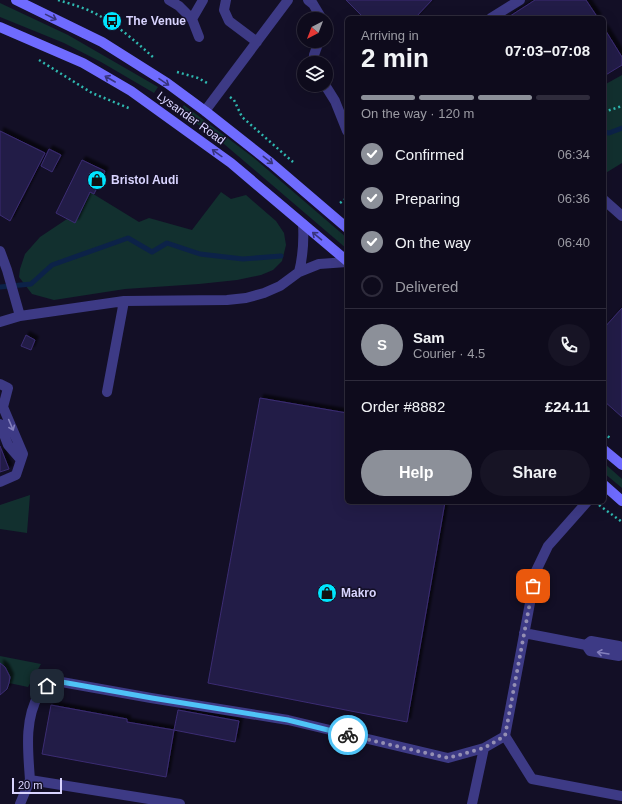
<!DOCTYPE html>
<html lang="en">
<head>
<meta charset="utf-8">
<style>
  body { margin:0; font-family:Arial,sans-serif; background:#171425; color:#f1f3f6; height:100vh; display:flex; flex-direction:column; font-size:15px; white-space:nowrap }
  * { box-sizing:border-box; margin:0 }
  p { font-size:13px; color:#9b9ba3 }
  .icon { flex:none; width:22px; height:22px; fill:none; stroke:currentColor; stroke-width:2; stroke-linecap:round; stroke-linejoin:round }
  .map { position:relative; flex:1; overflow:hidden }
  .details { position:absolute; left:345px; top:16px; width:261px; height:488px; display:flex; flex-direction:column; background:#0e0b1c; border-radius:6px; box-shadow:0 4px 16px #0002,0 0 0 1px #2e2b3b }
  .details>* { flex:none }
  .needle { width:26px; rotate:222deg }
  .tools { position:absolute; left:297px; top:12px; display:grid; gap:8px }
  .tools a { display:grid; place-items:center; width:36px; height:36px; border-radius:50%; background:#0e0b1c; box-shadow:0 4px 16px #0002,0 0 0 1px #2e2b3b; font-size:20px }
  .scale { position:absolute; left:12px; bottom:10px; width:50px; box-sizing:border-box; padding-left:4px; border:2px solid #d9d4ff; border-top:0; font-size:11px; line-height:14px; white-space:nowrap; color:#d9d4ff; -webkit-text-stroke:3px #130f26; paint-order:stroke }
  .pin { position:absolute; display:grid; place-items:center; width:34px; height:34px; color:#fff; margin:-17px; border-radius:8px; box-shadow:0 2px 6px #0006 }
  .courier { position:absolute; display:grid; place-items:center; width:40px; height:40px; margin:-20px; border:3px solid #4fc3f7; border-radius:50%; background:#fff; color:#222; box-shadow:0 1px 5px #0007 }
  .summary em { font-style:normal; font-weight:700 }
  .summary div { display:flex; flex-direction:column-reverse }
  .summary { display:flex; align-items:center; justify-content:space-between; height:68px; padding:0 16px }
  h1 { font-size:26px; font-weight:700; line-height:30px }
  .bar { display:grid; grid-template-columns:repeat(4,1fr); gap:6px 4px; align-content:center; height:48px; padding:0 16px }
  .bar i { height:5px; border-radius:3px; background:#2e2b3b }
  .bar .selected { background:#8c9099 }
  .bar p { grid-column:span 4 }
  .line { display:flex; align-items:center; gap:10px; padding:0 16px; border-top:1px solid #2e2b3b }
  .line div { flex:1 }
  .round { display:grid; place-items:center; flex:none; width:42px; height:42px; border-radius:21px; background:#171425 }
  ol { padding:0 16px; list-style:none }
  li { display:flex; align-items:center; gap:12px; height:44px }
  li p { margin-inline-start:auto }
  li .icon { padding:4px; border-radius:50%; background:#8c9099; color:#fff; stroke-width:4 }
  li:last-child { color:#9b9ba3 }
  li i { width:22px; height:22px; border:2px solid #2e2b3b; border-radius:50% }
  .action { display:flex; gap:8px; margin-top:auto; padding:8px 16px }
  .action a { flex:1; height:46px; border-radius:24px; background:#8c9099; color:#fff; font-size:16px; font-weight:700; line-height:46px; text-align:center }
  .action a+a { background:#171425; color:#f1f3f6 }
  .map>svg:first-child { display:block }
  .green { fill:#12302f }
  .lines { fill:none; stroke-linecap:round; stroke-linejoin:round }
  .stream { stroke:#0c2248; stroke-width:5 }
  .building { fill:#241b47; stroke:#3b2d73; filter:url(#shadow) }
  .path { stroke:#2fb8b0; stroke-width:2.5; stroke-dasharray:2 3; stroke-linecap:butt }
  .lane { stroke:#3d3a85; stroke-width:10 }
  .secondary { stroke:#6f6bff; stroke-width:10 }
  .oneway { stroke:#38347d }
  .oneway2 { stroke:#837fbc }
  .done { stroke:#948fb3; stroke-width:4; stroke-dasharray:0 7.2 }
  .route { stroke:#4fc3f7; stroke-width:5 }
  .labels { text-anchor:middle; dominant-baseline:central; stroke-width:3; stroke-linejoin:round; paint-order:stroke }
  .poi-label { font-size:12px; font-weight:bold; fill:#d9d4ff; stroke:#130f26; text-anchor:start }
  .street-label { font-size:12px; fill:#d9d4ff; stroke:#130f26 }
</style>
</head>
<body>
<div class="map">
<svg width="622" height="804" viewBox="0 0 622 804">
  <defs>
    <filter id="shadow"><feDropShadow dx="3.5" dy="-3.5" stdDeviation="1" flood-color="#0009"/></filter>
  </defs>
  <rect width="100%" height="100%" fill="#130f26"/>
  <path class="green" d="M0 3 68 35 158 87 154 93 101 62 64 43 0 17Z
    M622 75V163L604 174V85Z
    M184 105 254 158 347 238V249L224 144 180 111Z
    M90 192 139 222 149 218 192 230 221 192 231 199 246 195 276 221 284 233 286 245 282 261 273 270 261 275 237 280 199 284 125 289 54 300 32 294 19 277 20 269 25 254 40 237 67 219 75 223Z
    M604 463 622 479V488L604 473Z
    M30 495 27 533 0 529V505Z
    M0 656 41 664 28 687 9 683C10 674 8 668 0 663Z"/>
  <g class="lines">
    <path class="stream" d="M604 132 609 133 622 128
      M0 287 31 284 52 265 128 238 152 252 167 243 200 254 243 259 281 256"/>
  </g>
  <path class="building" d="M346 0H432L415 18H364Z
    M535 0H586L598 18H507Z
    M604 28 622 57V65L604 76Z
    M0 131 45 153 10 221 0 215Z
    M49 149 61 155 52 172 41 166Z
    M82 160 105 171 94 194 90 192 75 223 56 213Z
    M622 308V417L604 401V328Z
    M26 335 35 340 31 350 21 346Z
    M260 398 347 413V502H445L407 722 208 683Z
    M0 446 9 469 0 472Z
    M0 663 5 667 10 677 9 683 7 689 0 695Z
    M51 705 127 719V722L174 730 166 777 42 754Z
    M178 710 239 721 235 742 174 730Z"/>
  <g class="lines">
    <path class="path" d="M58 0C68 3 78 6 88 10 113 21 134 40 154 58
      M39 60 92 93 131 109
      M177 72 198 78 209 84
      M230 97 234 100 242 117 293 162
      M604 112 622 106
      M340 203 347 198
      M604 433 610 438
      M599 505 622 522"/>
    <path class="lane" d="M169 0 179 6 192 19 203 0
      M226 0 224 10 229 21 257 42
      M308 0 313 4 322 19
      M491 18 520 0
      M192 19 199 37
      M313 63 314 55 319 41
      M325 85 335 101 347 131
      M205 111 288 0
      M604 200 622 216
      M0 251 7 270 20 316
      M299 272C303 256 304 241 303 224
      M0 322 20 316 124 301 227 300 246 298 264 293 280 286 299 272 319 264 347 262
      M0 384 8 388 3 407 23 454 16 475 0 482
      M107 392 124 301
      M0 424 8 445 21 460
      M524 633 586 645 591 641 619 646 622 649
      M586 645 590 651 619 656 622 653
      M505 736 532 779 622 796
      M30 780C28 751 24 720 39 694 42 688 50 684 56 681L151 698 288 720 448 758 484 748
      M20 804 30 780 180 804
      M472 804 484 748 505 736 536 571 548 546 587 502"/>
    <path class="secondary" d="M16 0 102 42 167 83 205 111 271 163 347 228
      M0 27 83 63 131 91 231 163 347 261
      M604 450 622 465
      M604 485 622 501"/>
  </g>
  <defs><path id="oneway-shaft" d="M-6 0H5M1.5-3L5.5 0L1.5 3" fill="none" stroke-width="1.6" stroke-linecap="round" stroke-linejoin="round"/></defs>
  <g class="oneway">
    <use href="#oneway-shaft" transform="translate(51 17) rotate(26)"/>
    <use href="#oneway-shaft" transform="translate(110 79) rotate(-150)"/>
    <use href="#oneway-shaft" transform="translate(164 82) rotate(34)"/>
    <use href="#oneway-shaft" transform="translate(217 153) rotate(-144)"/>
    <use href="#oneway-shaft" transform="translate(268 160) rotate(38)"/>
    <use href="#oneway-shaft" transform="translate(317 236) rotate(-140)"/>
  </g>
  <g class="oneway2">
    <use href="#oneway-shaft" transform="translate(11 425) rotate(67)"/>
    <use href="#oneway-shaft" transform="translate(603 653) rotate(-171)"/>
  </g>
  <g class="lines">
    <path class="done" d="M348 735 448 758 484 748 505 736 533 586"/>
    <path class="route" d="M47 686 56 681 152 698 288 720 348 735"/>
  </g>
  <defs>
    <g id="bus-disc" transform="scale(1)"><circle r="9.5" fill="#00e5ff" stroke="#130f26"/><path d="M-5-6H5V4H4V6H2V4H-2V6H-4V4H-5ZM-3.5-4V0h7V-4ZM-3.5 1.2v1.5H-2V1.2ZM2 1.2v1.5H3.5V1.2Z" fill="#111"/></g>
    <g id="shop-disc" transform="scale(1)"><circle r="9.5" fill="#00e5ff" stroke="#130f26"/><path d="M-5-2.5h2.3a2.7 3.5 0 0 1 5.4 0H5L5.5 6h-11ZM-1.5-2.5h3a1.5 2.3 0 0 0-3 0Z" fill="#111"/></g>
  </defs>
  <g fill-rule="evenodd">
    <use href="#bus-disc" x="112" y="21"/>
    <use href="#shop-disc" x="97" y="180"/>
    <use href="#shop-disc" x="327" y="593"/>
  </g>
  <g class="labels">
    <g class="poi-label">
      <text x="126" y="21">The Venue</text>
      <text x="111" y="180">Bristol Audi</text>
      <text x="341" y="593">Makro</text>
    </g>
    <g class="street-label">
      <text transform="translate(191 118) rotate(36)">Lysander Road</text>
    </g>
  </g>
</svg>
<div class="tools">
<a><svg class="needle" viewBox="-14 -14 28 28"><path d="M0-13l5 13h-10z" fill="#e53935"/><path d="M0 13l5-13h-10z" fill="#9b9ba3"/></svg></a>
<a><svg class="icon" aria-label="layers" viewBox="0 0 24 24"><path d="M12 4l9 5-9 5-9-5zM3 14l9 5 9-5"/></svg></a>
</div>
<div class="scale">20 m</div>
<div class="pin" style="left:533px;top:586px;background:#ea580c"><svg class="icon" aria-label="bag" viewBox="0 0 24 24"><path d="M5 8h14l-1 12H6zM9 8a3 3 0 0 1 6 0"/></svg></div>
<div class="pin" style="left:47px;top:686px;background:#1f2937"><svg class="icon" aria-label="home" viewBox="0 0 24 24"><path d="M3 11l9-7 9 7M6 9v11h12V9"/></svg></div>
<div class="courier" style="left:348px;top:735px"><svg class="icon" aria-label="bike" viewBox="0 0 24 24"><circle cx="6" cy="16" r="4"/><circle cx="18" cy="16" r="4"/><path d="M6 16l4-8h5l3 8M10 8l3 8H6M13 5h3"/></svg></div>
<section class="details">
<div class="summary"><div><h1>2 min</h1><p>Arriving in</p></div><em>07:03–07:08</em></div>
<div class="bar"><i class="selected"></i><i class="selected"></i><i class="selected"></i><i></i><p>On the way · 120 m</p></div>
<ol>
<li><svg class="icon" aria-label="check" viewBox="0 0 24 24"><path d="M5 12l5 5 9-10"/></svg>Confirmed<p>06:34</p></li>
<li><svg class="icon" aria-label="check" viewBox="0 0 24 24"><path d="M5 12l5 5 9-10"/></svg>Preparing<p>06:36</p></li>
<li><svg class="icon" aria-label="check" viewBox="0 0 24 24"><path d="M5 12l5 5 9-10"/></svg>On the way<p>06:40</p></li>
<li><i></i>Delivered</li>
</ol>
<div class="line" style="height:72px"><b class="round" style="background:#8c9099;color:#fff">S</b><div><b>Sam</b><p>Courier · 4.5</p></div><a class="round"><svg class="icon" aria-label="phone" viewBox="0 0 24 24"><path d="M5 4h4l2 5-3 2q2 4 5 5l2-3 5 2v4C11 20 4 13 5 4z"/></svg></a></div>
<div class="line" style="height:52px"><div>Order #8882</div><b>£24.11</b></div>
<div class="action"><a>Help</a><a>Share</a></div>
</section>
</div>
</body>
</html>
